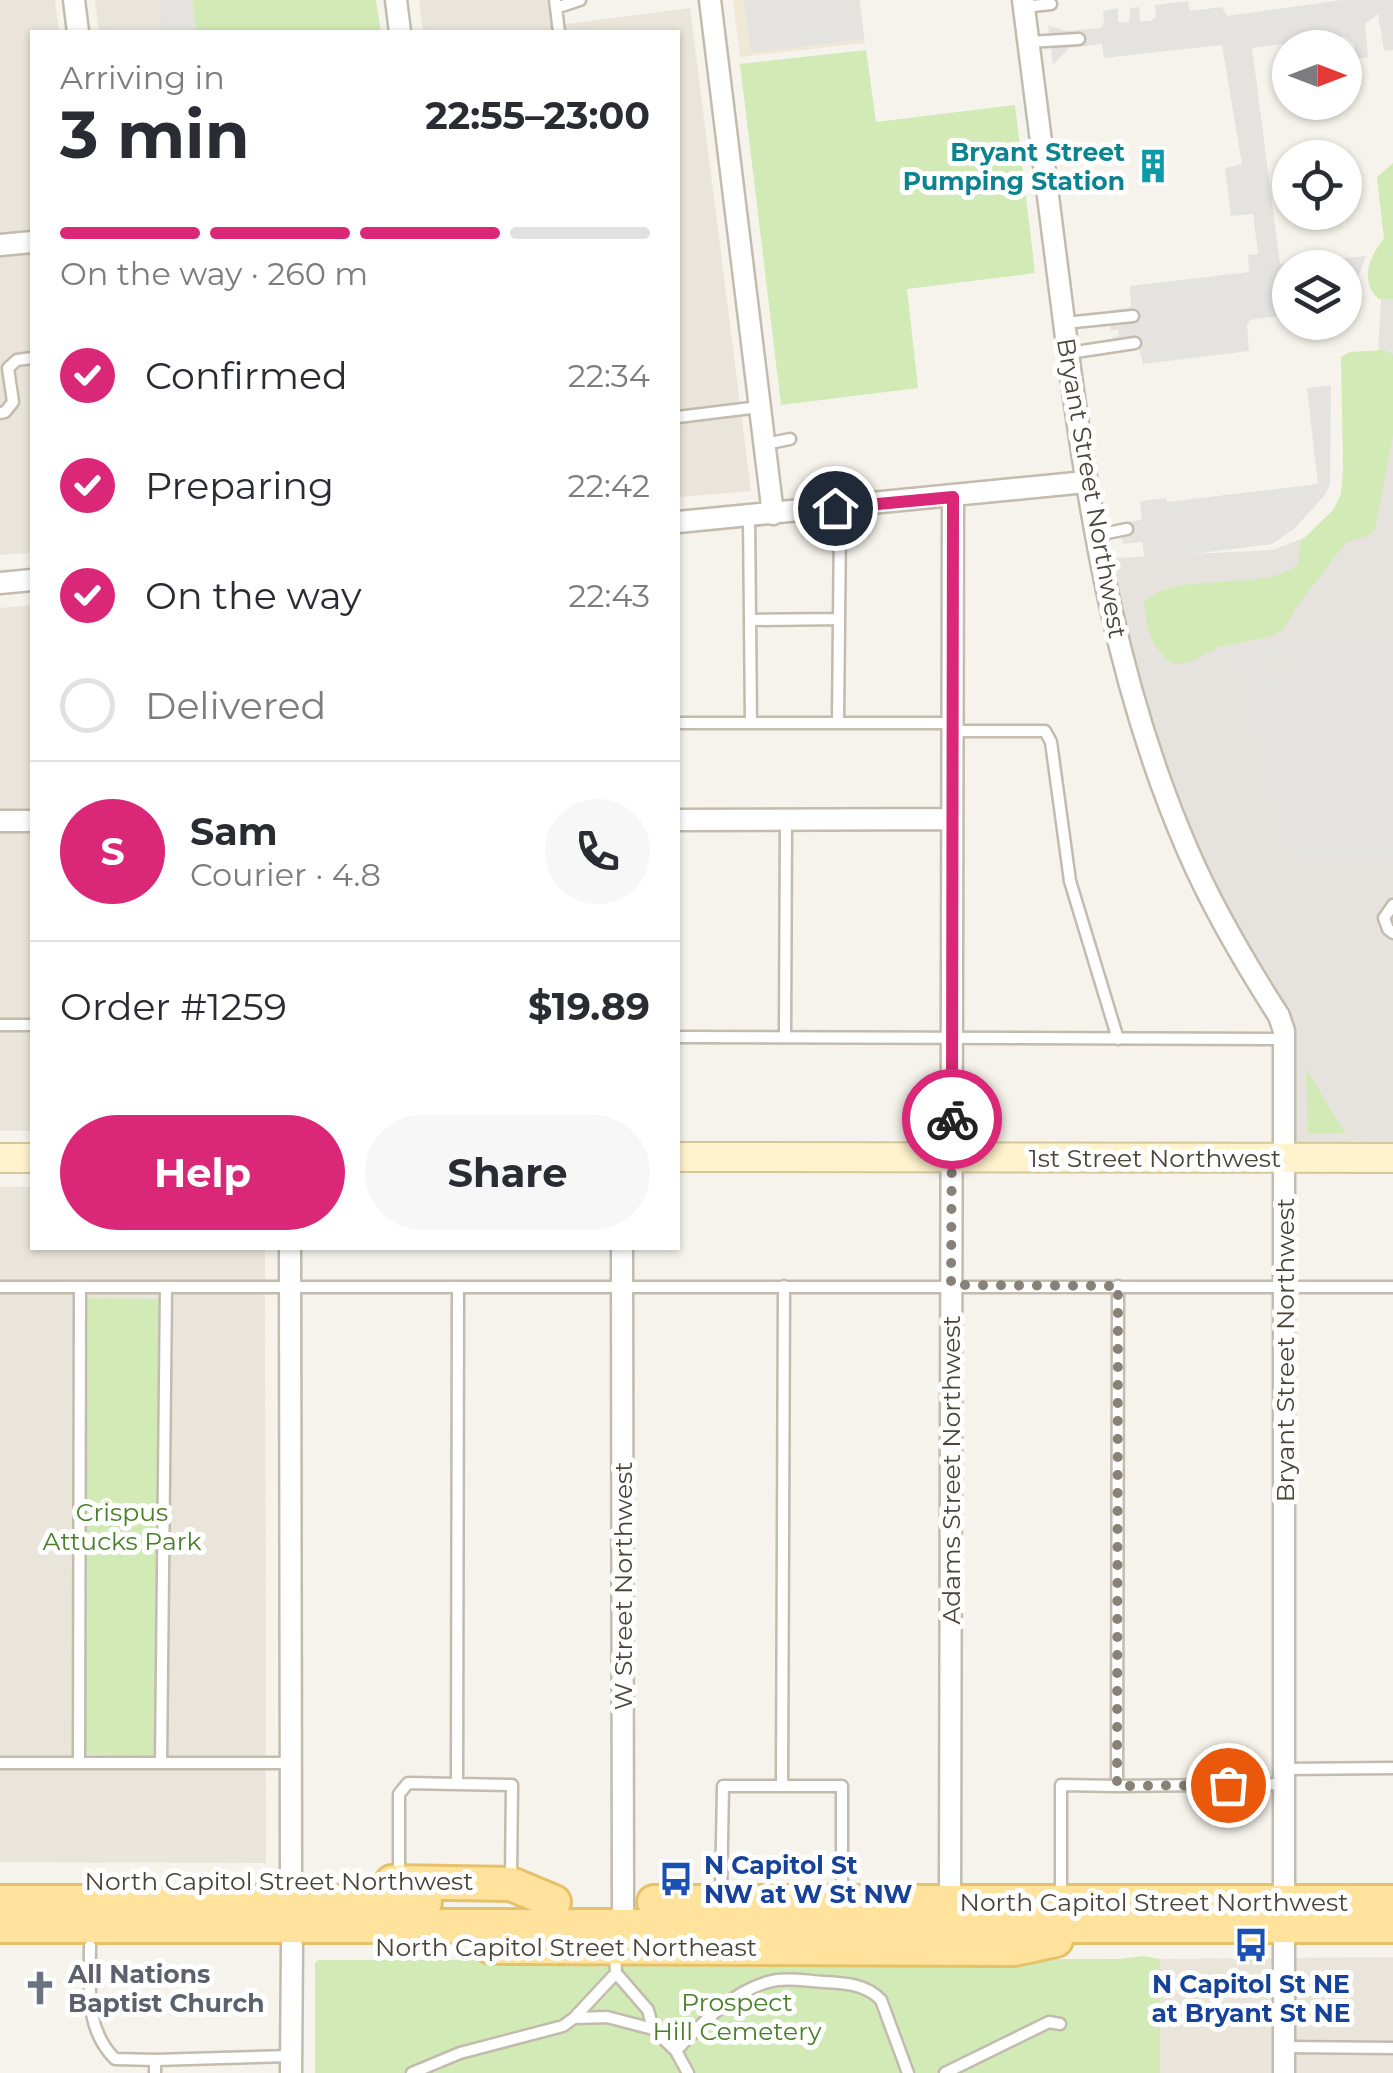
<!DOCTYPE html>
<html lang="en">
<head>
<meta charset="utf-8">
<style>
  body { margin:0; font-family:Montserrat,sans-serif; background:#f7f7f7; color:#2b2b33; height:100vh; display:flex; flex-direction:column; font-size:38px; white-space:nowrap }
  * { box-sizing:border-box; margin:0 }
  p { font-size:32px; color:#7c7c81 }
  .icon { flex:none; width:55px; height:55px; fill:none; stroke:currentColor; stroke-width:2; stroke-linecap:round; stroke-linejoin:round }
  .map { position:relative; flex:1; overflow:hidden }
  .panel { position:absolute; left:30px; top:30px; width:650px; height:1220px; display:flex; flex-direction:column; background:#fff; border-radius:0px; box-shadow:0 2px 8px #0004 }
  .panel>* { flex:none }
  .needle { width:65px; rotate:90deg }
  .controls { position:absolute; left:1272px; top:30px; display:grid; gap:20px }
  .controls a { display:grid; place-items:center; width:90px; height:90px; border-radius:50%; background:#fff; box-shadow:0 2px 8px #0004; font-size:50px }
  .pin { position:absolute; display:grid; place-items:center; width:85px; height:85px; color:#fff; margin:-42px; border:5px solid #fff; border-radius:50%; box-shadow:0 2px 10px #0007 }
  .courier { position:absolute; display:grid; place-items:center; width:100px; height:100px; margin:-50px; border:8px solid #db2777; border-radius:50%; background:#fff; color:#222; box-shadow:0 2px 12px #0007 }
  .overview em { font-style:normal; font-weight:700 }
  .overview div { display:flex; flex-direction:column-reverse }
  .overview { display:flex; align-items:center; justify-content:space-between; height:170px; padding:0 30px }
  h1 { font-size:65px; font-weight:700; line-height:75px }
  .bar { display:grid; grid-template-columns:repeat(4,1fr); gap:15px 10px; align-content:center; height:120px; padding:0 30px }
  .bar i { height:12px; border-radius:8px; background:#e1e1e2 }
  .bar .active { background:#db2777 }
  .bar p { grid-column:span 4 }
  .line { display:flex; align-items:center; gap:25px; padding:0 30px; border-top:2px solid #e1e1e2 }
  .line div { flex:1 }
  .round { display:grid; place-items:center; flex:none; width:105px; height:105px; border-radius:52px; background:#f7f7f7 }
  ol { padding:0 30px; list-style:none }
  li { display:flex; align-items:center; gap:30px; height:110px }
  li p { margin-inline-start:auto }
  li .icon { padding:10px; border-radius:50%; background:#db2777; color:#fff; stroke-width:4 }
  li:last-child { color:#7c7c81 }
  li i { width:55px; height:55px; border:5px solid #e1e1e2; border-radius:50% }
  .primary-button { display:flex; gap:20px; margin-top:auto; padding:20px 30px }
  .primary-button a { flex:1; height:115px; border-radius:60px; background:#db2777; color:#fff; font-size:40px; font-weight:700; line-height:115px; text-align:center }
  .primary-button a+a { background:#f7f7f7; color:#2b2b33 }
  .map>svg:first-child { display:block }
  .residential { fill:#eae5da }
  .industrial { fill:#e6e2dd }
  .education { fill:#efe8d6 }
  .green { fill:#d2eab5 }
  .parking { fill:#e5e3e0; fill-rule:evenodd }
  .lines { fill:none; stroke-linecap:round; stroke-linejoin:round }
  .lane-casing { stroke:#c2bbae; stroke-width:15 }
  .street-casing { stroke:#c2bbae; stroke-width:25 }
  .secondary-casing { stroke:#d6c79b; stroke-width:32 }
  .primary-casing { stroke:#e6c16a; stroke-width:38 }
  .lane { stroke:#fff; stroke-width:10 }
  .street { stroke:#fff; stroke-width:20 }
  .secondary { stroke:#fff3cd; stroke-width:28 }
  .primary { stroke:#ffe39c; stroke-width:32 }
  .done { stroke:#878178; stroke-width:10; stroke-dasharray:0 18 }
  .route { stroke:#db2777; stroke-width:12 }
  .labels { text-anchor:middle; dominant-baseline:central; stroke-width:10; stroke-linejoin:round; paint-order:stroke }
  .culture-label { font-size:25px; font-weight:bold; fill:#0d838f; stroke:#fff; text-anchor:end }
  .street-label { font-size:25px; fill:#4b4439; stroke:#fff }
  .park-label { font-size:25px; fill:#4a7f2a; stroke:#fff }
  .transit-label { font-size:25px; font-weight:bold; fill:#164399; stroke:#fff; text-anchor:start }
  .worship-label { font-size:25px; font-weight:bold; fill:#5b616d; stroke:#fff; text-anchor:start }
</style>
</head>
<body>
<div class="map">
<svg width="1393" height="2073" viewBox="0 0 1393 2073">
  <rect width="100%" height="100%" fill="#f6f3ec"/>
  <path class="residential" d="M0 0H55L59 32H32V553L0 555Z
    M95 0H192L196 32H99Z
    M419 0H547L551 26 690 8 751 491 678 497V32H423Z
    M32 605V1131H0V608Z
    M0 1187H32V1248H265L266 1863 0 1862Z
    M1393 1957V2073H1160V1959Z"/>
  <path class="industrial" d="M1393 253V1158H1285L1284 1039 1153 762 1103 573 1114 558 1273 550 1351 519 1374 425 1382 283Z"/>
  <path class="education" d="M733 0H860L865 43 740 57Z"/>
  <path class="green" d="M192 0H376L381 32H196Z
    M866 50 876 122 1015 105 1035 273 907 289 918 388 781 405 740 64Z
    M1393 163V299H1379C1360 283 1368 257 1384 239L1377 177Z
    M1385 350 1393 355V435L1375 530 1365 537 1346 542 1295 609 1283 630 1270 637 1221 646 1187 663 1173 664C1151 648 1146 628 1144 602 1173 570 1261 593 1298 565L1301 541 1333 510 1341 494 1343 469 1341 357 1349 352Z
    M1306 1068 1341 1127 1347 1133H1308Z
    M88 1298 159 1299 155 1756 85 1754Z
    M1144 1956 1160 1959V2073H315V1963L318 1960 1118 1959Z"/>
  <path class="parking" d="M158 0H192L196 32H162Z
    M744 0H859L864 39 751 53Z
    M1342 0H1393V50L1384 51 1378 14 1365 24 1368 57 1356 59 1354 44 1344 36 1252 48 1280 264 1366 256 1347 307 1345 268H1290V314L1250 320 1247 325 1249 351 1143 364 1139 348 1113 353 1112 337 1119 336 1118 330H1111L1108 311 1131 307 1130 286 1249 272 1248 255 1258 254 1253 214 1231 216 1225 168 1242 164 1222 45 1104 58 1102 44 1069 48 1053 65 1048 25 1066 31 1101 28 1104 22 1103 11 1118 8V22L1129 23 1130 8 1139 7 1140 21H1151L1156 17 1155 5 1188 1 1190 11 1222 7 1227 16Z
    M1331 385 1330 484 1325 495 1294 529 1272 544 1145 560 1142 542 1123 544 1118 523 1142 520 1140 501 1166 498 1167 502 1318 484 1307 388Z
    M1393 636V858L1298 859 1297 854H1291L1234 653 1263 646ZM1302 650 1306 667 1256 682 1251 663Z"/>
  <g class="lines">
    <g class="lane-casing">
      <path id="lane" d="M555 0 559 32
        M1024 7 1051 4
        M556 8 580 0
        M1029 42 1079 39
        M1065 323 1133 316
        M1069 353 1135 343
        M0 413 5 412 13 402 8 368 17 360 32 358
        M678 417 759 407
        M765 444 790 439
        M749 516 751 723
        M1097 535 1127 529
        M751 620 839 619
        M678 723H952
        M838 723 840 521
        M953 731H1045L1051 742 1070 881 1118 1039
        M1393 905 1384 918 1388 929 1393 933
        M0 1025H32
        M678 1037 1284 1039
        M785 1037 786 820
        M0 1287H1393
        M0 1763H291
        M79 1763 80 1287
        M161 1763 166 1287
        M1284 1769 1393 1768
        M457 1784 512 1785 511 1879
        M782 1786 784 1286
        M1117 1786 1283 1784
        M399 1878V1794L408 1783 457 1784 458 1287
        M721 1895 723 1786H842V1896
        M1061 1899V1785L1117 1786 1118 1286
        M90 1946C90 1987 84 2028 115 2059L155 2060
        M616 1973 648 2010 653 2029 676 2051 688 2073
        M574 2018 607 2017 653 2029
        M1284 2047 1393 2048
        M676 2051C701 2023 738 1986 777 1980 792 1978 808 1981 823 1982 845 1983 866 1984 881 2000L908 2073
        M155 2073V2060L290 2056
        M412 2073 460 2053 563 2026 574 2018 616 1973 615 1954
        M945 2073 1049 2022 1060 2024"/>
    </g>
    <g class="street-casing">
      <path id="street" d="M74 0 78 32
        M396 0 400 32
        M710 0 773 514
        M1023 0C1038 118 1053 235 1068 353 1090 522 1119 693 1188 851 1213 909 1245 963 1279 1016L1284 1031V2073
        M0 245 32 242
        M678 522 1086 482
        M0 583 32 580
        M678 820 952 819
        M0 821H32
        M290 1248 291 1881
        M622 1248 623 1924
        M950 1902 953 497
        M291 2073 292 1945"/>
    </g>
    <g class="secondary-casing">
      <path id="secondary" d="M678 1157 1393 1158
        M0 1158H32"/>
    </g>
    <g class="primary-casing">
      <path id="primary" d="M392 1882 511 1884 554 1902
        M0 1902H425
        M654 1902H1393
        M0 1926H1393
        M491 1947 1014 1949 1056 1940"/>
    </g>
    <use href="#lane" class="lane"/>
    <use href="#street" class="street"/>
    <use href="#secondary" class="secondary"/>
    <use href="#primary" class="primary"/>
  </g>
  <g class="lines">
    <path class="done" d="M952 1119 951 1285 1118 1286 1117 1786 1228 1785"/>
    <path class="route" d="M835 508 953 497 952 1119"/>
  </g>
  <defs>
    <g id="building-bare" transform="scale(2.7)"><path d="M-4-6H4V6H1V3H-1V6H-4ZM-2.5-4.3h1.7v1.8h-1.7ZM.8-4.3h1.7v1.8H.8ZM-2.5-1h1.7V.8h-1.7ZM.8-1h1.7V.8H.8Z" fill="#0f9aa8" stroke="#fff" stroke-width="2.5" paint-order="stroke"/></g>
    <g id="bus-bare" transform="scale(2.7)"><path d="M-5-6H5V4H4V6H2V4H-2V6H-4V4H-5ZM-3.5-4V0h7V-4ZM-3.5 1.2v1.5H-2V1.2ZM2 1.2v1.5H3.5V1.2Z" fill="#1a4fb4" stroke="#fff" stroke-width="2.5" paint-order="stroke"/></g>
    <g id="church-bare" transform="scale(2.7)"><path d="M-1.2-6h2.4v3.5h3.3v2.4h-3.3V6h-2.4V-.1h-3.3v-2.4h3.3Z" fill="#6b7280" stroke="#fff" stroke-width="2.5" paint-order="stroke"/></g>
  </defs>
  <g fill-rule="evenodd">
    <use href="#building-bare" x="1153" y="166"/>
    <use href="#bus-bare" x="676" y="1879"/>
    <use href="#bus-bare" x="1251" y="1945"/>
    <use href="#church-bare" x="40" y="1988"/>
  </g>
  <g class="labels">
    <g class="culture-label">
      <text x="1125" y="152">Bryant Street<tspan x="1125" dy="29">Pumping Station</tspan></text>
    </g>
    <g class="street-label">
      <text transform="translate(1092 488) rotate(80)">Bryant Street Northwest</text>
      <text x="1155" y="1158">1st Street Northwest</text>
      <text transform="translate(1285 1350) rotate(-90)">Bryant Street Northwest</text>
      <text transform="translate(951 1470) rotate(-90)">Adams Street Northwest</text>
      <text transform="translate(623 1586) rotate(-90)">W Street Northwest</text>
      <text x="279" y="1881">North Capitol Street Northwest</text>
      <text x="1154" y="1902">North Capitol Street Northwest</text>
      <text x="566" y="1947">North Capitol Street Northeast</text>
    </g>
    <g class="park-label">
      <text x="122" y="1512">Crispus<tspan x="122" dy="29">Attucks Park</tspan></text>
      <text x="737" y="2002">Prospect<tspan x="737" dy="29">Hill Cemetery</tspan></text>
    </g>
    <g class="transit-label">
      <text x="704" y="1865">N Capitol St<tspan x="704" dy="29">NW at W St NW</tspan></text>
      <text x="1251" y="1984" text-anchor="middle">N Capitol St NE<tspan x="1251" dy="29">at Bryant St NE</tspan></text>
    </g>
    <g class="worship-label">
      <text x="68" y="1974">All Nations<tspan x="68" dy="29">Baptist Church</tspan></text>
    </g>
  </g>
</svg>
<div class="controls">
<a><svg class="needle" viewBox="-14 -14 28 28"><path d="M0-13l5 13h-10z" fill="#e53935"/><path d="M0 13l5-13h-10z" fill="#7c7c81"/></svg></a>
<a><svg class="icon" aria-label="locate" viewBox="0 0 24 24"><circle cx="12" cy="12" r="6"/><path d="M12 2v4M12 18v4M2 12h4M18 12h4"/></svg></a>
<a><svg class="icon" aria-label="layers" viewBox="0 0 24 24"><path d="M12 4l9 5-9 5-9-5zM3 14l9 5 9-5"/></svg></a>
</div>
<div class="pin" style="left:1228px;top:1785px;background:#ea580c"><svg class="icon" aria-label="bag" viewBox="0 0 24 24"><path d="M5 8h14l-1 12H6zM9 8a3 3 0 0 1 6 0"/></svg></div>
<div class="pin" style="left:835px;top:508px;background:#1f2937"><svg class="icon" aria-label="home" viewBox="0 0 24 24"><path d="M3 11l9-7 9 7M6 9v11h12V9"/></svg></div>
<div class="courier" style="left:952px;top:1119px"><svg class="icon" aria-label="bike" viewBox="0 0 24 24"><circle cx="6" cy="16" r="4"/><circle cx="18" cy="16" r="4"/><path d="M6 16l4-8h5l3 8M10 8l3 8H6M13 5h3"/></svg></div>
<section class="panel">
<div class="overview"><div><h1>3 min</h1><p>Arriving in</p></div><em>22:55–23:00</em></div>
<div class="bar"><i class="active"></i><i class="active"></i><i class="active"></i><i></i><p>On the way · 260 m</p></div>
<ol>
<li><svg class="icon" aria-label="check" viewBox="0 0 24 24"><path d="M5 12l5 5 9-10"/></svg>Confirmed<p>22:34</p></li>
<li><svg class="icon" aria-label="check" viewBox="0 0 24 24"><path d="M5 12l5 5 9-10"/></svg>Preparing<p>22:42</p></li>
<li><svg class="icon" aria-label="check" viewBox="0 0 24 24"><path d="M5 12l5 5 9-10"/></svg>On the way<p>22:43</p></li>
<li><i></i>Delivered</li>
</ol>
<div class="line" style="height:180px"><b class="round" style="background:#db2777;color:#fff">S</b><div><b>Sam</b><p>Courier · 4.8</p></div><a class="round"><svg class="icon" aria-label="phone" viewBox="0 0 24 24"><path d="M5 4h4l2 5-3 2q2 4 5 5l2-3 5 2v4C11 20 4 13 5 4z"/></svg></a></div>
<div class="line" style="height:130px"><div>Order #1259</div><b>$19.89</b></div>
<div class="primary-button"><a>Help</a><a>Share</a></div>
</section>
</div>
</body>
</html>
